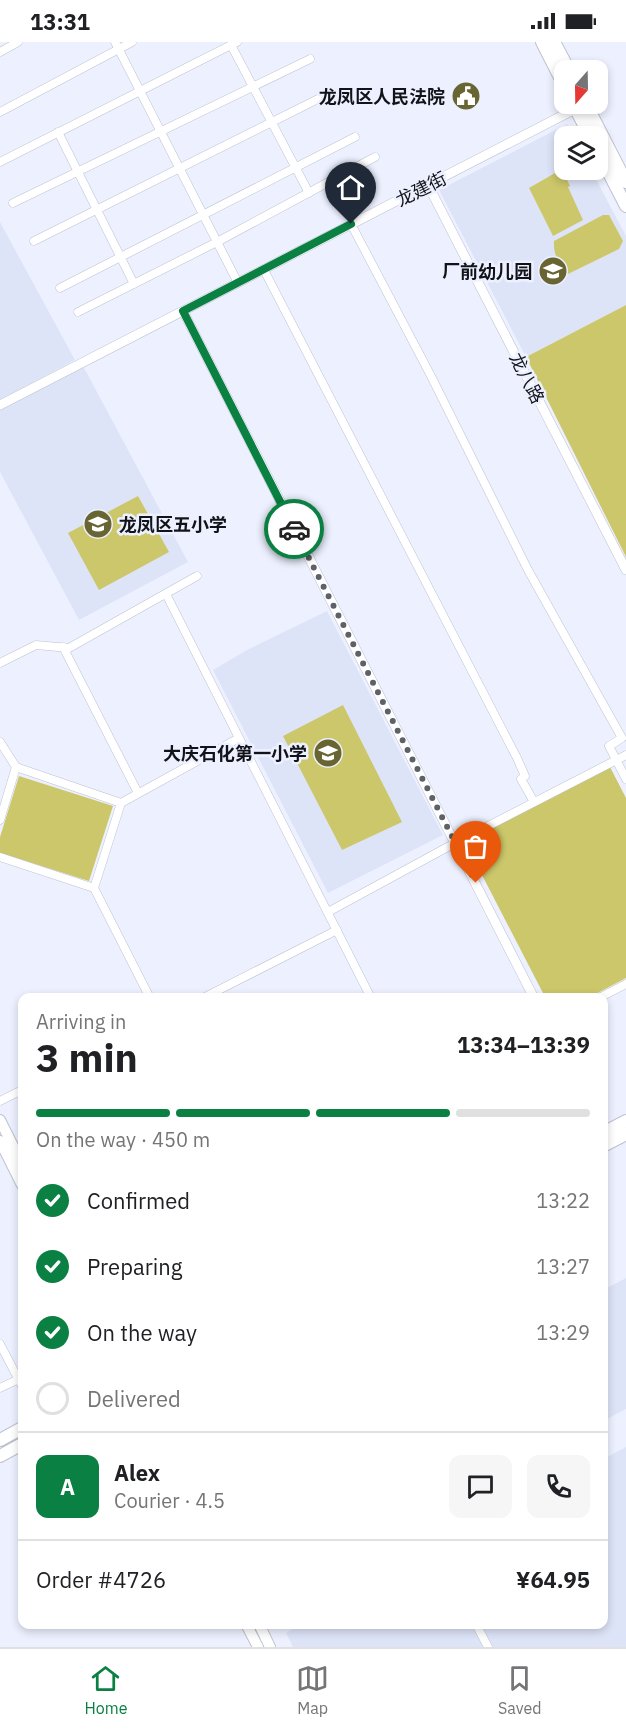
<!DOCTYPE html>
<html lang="en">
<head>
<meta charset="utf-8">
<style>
  body { margin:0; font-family:"IBM Plex Sans","Noto Sans SC",sans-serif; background:#f6f6f6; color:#202124; height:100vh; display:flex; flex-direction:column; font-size:22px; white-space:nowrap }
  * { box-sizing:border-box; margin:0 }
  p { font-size:20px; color:#757577 }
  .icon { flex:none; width:33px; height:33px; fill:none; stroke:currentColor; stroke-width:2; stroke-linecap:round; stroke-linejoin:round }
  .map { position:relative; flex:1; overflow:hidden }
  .panel { position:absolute; left:18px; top:951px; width:590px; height:636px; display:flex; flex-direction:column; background:#fff; border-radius:12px; box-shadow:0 3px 9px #0003 }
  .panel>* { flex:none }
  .needle { width:39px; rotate:200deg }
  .fabs { position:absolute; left:554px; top:18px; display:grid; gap:12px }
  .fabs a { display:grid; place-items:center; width:54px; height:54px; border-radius:12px; background:#fff; box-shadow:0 3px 9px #0003; font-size:30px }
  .pin { position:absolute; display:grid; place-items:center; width:51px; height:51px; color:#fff; margin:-62px -26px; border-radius:50% 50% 50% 0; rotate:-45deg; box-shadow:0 0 6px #0007 }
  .pin .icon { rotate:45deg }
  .courier { position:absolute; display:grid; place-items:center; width:60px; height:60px; margin:-30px; border:4px solid #0b8043; border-radius:50%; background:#fff; color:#222; box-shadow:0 2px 8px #0007 }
  .head em { font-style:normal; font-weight:800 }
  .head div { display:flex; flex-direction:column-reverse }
  .head { display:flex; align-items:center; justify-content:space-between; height:102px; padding:0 18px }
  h1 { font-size:39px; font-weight:800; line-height:45px }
  .bar { display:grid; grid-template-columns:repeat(4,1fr); gap:9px 6px; align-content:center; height:72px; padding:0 18px }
  .bar i { height:8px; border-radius:4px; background:#e0e0e0 }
  .bar .active { background:#0b8043 }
  .bar p { grid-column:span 4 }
  .line { display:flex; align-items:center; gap:15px; padding:0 18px; border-top:2px solid #e0e0e0 }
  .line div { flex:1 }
  .round { display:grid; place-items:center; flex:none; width:63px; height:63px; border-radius:12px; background:#f6f6f6 }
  ol { padding:0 18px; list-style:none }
  li { display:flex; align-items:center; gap:18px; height:66px }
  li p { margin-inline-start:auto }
  li .icon { padding:6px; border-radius:50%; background:#0b8043; color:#fff; stroke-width:4 }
  li:last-child { color:#757577 }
  li i { width:33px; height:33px; border:3px solid #e0e0e0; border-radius:50% }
  .status { display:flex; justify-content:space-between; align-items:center; height:42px; padding:0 30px; background:#fff; direction:ltr }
  .status svg { height:16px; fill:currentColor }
  .menu { display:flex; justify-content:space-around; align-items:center; height:84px; border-top:2px solid #e0e0e0; background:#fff; font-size:16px; color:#757577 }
  .menu a { display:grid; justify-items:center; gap:3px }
  .menu .active { color:#0b8043 }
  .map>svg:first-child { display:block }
  .built { fill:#dee4f8 }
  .green { fill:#ccc76a }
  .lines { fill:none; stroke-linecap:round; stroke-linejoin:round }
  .minor-casing { stroke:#bec2cf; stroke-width:9 }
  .tertiary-casing { stroke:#bec2cf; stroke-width:10 }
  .secondary-casing { stroke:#bec2cf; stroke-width:12 }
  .primary-casing { stroke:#bec2cf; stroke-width:14 }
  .minor { stroke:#fff; stroke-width:8 }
  .tertiary { stroke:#fff; stroke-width:9 }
  .secondary { stroke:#fff; stroke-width:10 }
  .primary { stroke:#fff; stroke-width:12 }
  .done { stroke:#5f6169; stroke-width:6; stroke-dasharray:0 10.8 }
  .route { stroke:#0b8043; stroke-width:8 }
  .labels { text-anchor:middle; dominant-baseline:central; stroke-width:5; stroke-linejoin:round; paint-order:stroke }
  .poi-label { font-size:18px; font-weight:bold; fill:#121318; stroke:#edf1ff; text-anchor:end }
  .street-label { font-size:18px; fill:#121318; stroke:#edf1ff }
</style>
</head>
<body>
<div class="status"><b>13:31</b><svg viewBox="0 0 49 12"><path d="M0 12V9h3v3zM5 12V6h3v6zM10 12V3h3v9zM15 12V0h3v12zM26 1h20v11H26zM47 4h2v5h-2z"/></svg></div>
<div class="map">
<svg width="626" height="1605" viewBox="0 0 626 1605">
  <rect width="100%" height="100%" fill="#edf1ff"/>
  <path class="built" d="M567 82 574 94H564V128H591L626 194V263L526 315 439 148Z
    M0 180 75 318 0 358Z
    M82 322 188 520 79 578 0 430V365Z
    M327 569 443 793 328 851 213 628 247 608Z
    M626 1236V1367L607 1377 603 1368V1248Z
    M626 1405V1605H293L286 1591 301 1582H603V1417Z"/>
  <path class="green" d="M562 127 570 144 568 145 583 178 553 194 529 146Z
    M603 173H609L623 199 619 207 568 232 560 228C559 215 553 214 554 199Z
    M626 263V515L526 315Z
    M138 454 169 510 99 548 68 491Z
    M343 663 402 780 342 808 283 694Z
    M610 725 626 756V936L590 955H545L465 800Z
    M19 734 113 764 89 839 0 811V795Z"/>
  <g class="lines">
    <g class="minor-casing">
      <path id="minor" d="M115 0 238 241
        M231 3 309 151
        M0 10 18 0
        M0 70 132 0
        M58 90 134 242
        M0 120 237 0
        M13 161 310 17
        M351 182 431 334 528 528 622 696 609 704 626 737
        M34 199 328 52
        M264 228 517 716 525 734 521 737 534 760
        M60 246 355 95
        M78 270 217 200 375 115
        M166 552 371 956
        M63 605 138 751
        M0 621 36 603 69 606 197 534
        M0 700 16 725
        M121 761 239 696
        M0 778 16 725 121 761 94 846
        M0 815 94 846 150 956
        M328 870 455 801 626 713
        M203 956 337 888
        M599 956 626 942
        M0 1059 22 1048
        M0 1302 22 1344
        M0 1346 19 1337
        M476 1582 488 1605"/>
    </g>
    <g class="tertiary-casing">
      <path id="tertiary" d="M428 143 626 528
        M183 269 534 956
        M0 363 581 64"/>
    </g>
    <g class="secondary-casing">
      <path id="secondary" d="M0 1078 22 1122
        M0 1099 22 1143
        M246 1582 258 1605
        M259 1582 270 1605"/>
    </g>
    <g class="primary-casing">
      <path id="primary" d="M542 0 564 43
        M554 0 569 28
        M573 62 590 94
        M586 62 626 140
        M597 108 626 164
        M603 1091 626 1079
        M603 1104 626 1092
        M0 1398 22 1386
        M0 1414 22 1402"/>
    </g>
    <use href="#minor" class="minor"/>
    <use href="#tertiary" class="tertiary"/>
    <use href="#secondary" class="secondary"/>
    <use href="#primary" class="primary"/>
  </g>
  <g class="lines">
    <path class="done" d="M294 487 476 841"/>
    <path class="route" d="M294 487 183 269 351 182"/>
  </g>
  <defs>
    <g id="civic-disc" transform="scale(1.5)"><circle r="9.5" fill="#686532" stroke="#edf1ff"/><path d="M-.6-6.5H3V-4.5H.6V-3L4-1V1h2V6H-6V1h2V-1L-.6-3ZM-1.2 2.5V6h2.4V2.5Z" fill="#fff"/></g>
    <g id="school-disc" transform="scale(1.5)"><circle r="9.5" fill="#686532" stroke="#edf1ff"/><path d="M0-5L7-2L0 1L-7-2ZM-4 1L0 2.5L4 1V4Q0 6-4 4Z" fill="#fff"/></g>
  </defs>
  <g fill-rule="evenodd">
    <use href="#civic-disc" x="466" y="54"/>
    <use href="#school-disc" x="553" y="229"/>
    <use href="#school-disc" x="98" y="482"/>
    <use href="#school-disc" x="328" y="711"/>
  </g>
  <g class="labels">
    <g class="poi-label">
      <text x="445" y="54">龙凤区人民法院</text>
      <text x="532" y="229">厂前幼儿园</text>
      <text x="119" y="482" text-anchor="start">龙凤区五小学</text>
      <text x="307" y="711">大庆石化第一小学</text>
    </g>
    <g class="street-label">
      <text transform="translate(421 147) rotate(-27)">龙建街</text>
      <text transform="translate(527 336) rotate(63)">龙八路</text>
    </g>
  </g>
</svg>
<div class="fabs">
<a><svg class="needle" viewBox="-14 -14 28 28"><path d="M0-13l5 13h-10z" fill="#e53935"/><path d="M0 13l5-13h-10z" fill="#757577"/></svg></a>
<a><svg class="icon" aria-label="layers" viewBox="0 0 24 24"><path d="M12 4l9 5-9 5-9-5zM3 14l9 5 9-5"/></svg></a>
</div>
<div class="pin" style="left:476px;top:841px;background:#ea580c"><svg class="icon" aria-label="bag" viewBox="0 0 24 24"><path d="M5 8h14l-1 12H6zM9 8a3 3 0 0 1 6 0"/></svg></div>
<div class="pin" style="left:351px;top:182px;background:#1f2937"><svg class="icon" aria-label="home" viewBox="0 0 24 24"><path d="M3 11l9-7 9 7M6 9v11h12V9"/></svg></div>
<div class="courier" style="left:294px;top:487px"><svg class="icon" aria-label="car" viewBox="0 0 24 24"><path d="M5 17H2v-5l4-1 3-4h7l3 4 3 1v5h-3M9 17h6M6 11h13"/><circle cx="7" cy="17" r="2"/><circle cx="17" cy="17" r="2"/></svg></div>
<section class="panel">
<div class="head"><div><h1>3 min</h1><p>Arriving in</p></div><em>13:34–13:39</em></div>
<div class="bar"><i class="active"></i><i class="active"></i><i class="active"></i><i></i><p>On the way · 450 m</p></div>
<ol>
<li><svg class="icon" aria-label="check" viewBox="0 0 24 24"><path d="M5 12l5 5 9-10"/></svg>Confirmed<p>13:22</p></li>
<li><svg class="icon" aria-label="check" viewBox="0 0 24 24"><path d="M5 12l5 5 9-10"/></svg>Preparing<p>13:27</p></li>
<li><svg class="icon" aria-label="check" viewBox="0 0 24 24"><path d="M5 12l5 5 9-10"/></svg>On the way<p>13:29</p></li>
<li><i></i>Delivered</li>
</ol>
<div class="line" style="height:108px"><b class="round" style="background:#0b8043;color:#fff">A</b><div><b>Alex</b><p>Courier · 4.5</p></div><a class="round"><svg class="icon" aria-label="chat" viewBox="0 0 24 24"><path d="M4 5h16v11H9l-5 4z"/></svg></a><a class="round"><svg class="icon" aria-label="phone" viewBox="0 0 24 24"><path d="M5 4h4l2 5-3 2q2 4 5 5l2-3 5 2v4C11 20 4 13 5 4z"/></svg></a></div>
<div class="line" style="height:78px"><div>Order #4726</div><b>¥64.95</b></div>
</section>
</div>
<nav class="menu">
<a class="active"><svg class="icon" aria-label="home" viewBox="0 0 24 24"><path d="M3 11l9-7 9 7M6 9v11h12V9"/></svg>Home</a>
<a><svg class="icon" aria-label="map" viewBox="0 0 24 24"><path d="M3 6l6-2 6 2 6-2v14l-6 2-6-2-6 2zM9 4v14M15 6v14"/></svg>Map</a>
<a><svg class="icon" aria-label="saved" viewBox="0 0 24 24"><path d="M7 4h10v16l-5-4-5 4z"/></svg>Saved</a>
</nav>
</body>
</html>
